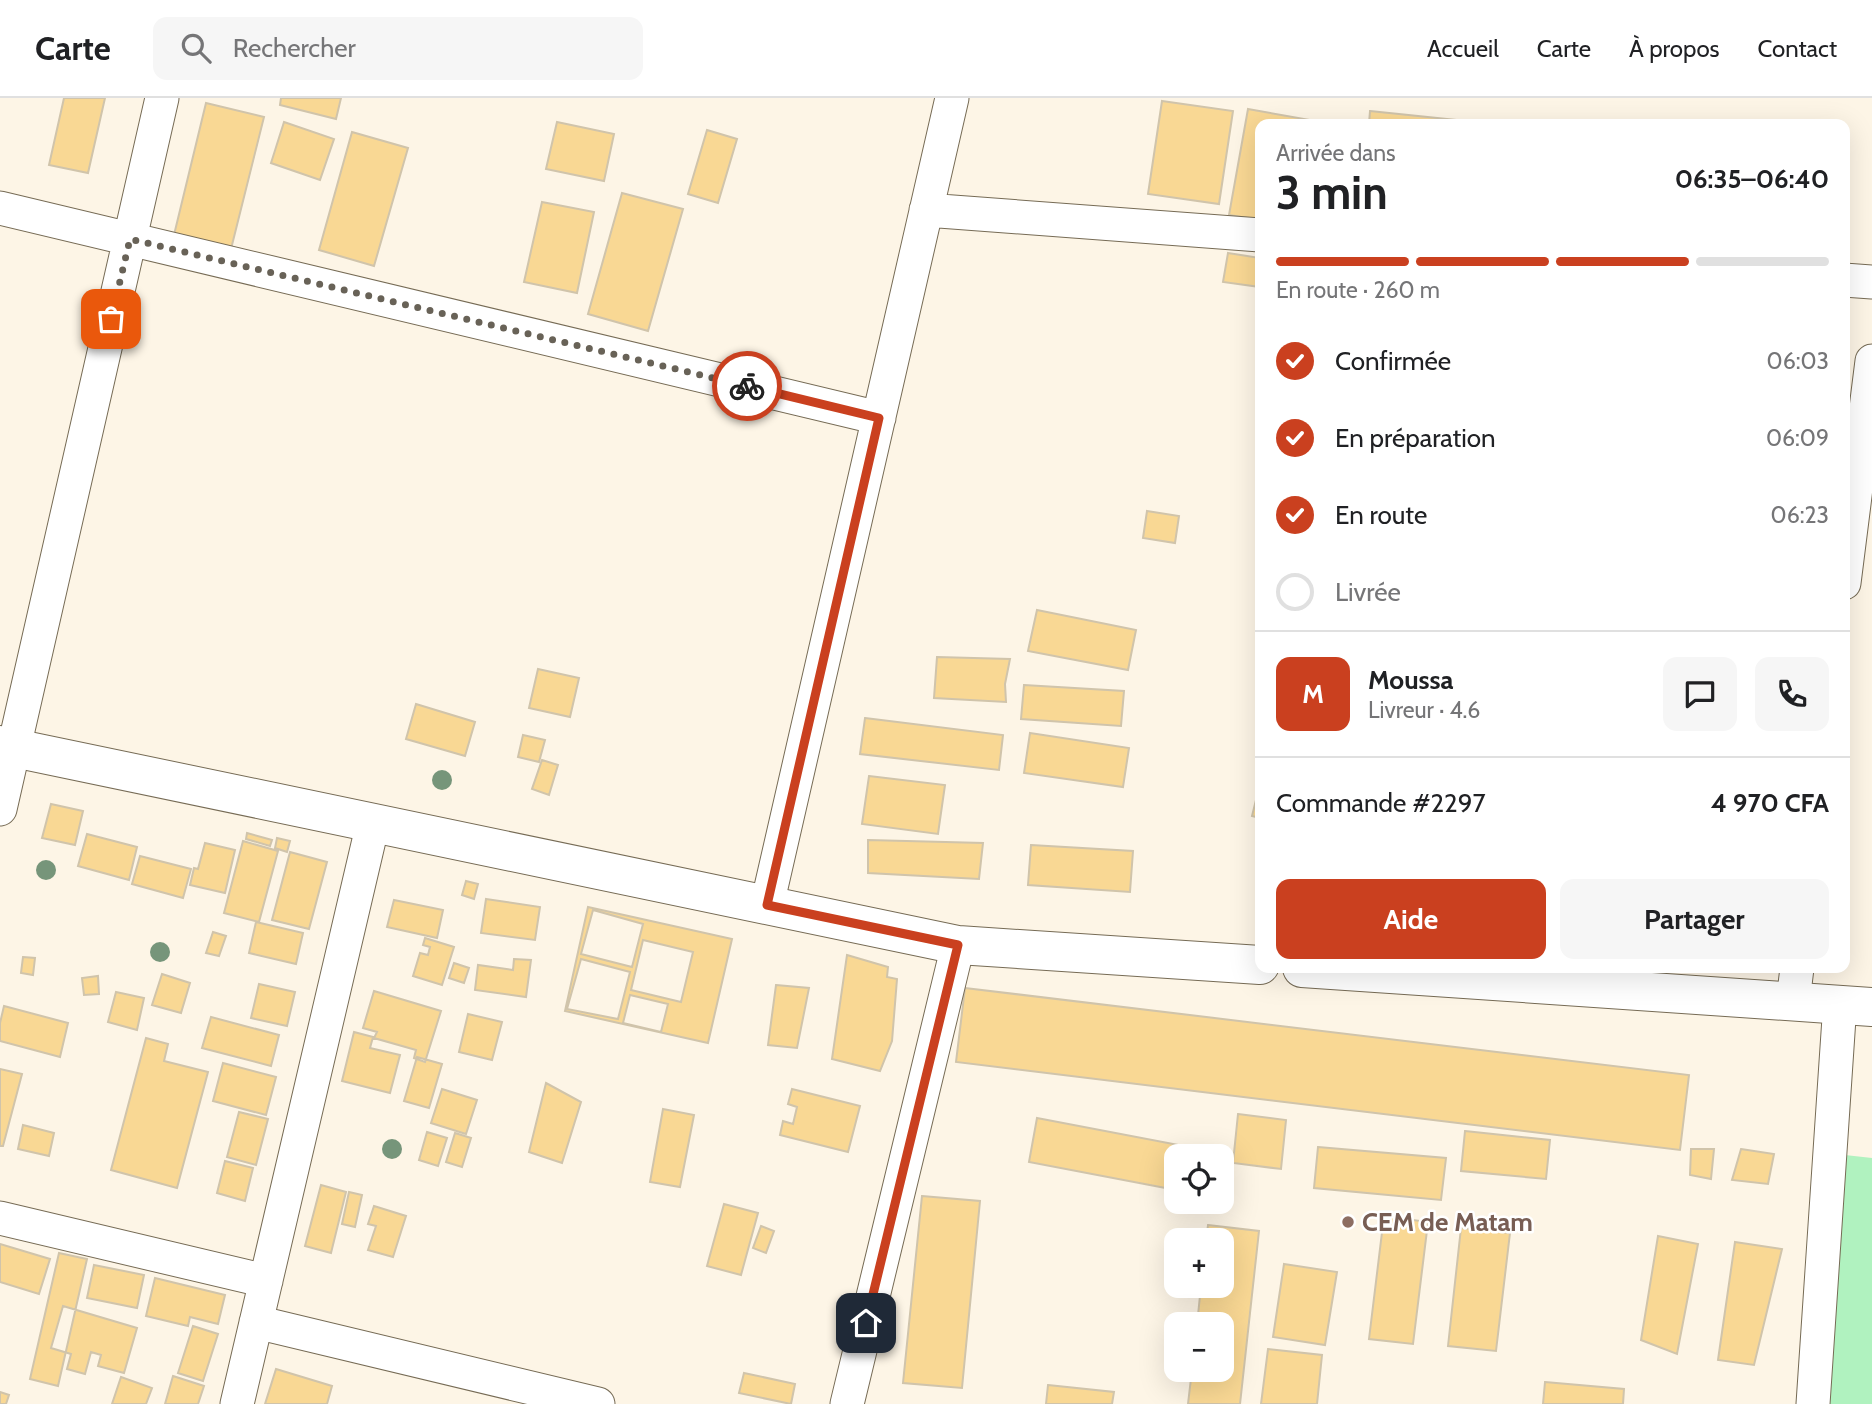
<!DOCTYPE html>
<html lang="fr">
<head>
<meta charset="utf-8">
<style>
  body { margin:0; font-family:Cabin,sans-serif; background:#f6f6f6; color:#202124; height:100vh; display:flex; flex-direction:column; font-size:26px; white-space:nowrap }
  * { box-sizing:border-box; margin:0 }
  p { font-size:23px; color:#757577 }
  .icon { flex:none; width:38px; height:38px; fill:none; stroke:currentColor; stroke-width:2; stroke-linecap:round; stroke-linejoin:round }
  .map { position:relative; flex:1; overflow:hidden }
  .sheet { position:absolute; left:1255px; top:21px; width:595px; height:854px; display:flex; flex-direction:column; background:#fff; border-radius:14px; box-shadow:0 7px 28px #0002 }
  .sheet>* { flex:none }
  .buttons { position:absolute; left:1164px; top:1046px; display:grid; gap:14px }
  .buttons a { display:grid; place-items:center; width:70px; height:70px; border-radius:14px; background:#fff; box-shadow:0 7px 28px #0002; font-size:35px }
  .pin { position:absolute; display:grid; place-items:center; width:60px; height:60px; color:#fff; margin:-30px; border-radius:14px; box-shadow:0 4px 10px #0006 }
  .courier { position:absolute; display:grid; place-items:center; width:70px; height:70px; margin:-35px; border:5px solid #ca401f; border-radius:50%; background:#fff; color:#222; box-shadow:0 2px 9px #0007 }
  .summary em { font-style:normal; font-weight:800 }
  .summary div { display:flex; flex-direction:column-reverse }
  .summary { display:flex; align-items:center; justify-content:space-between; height:119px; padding:0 21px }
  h1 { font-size:46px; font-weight:800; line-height:52px }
  .bar { display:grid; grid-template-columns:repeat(4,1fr); gap:10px 7px; align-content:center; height:84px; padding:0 21px }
  .bar i { height:9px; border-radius:5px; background:#e0e0e0 }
  .bar .current { background:#ca401f }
  .bar p { grid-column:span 4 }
  .line { display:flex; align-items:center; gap:18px; padding:0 21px; border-top:2px solid #e0e0e0 }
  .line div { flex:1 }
  .round { display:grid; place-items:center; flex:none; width:74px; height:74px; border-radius:14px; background:#f6f6f6 }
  ol { padding:0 21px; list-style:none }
  li { display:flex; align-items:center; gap:21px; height:77px }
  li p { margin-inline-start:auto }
  li .icon { padding:7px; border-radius:50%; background:#ca401f; color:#fff; stroke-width:4 }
  li:last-child { color:#757577 }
  li i { width:38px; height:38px; border:4px solid #e0e0e0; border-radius:50% }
  .primary-button { display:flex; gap:14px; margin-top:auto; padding:14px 21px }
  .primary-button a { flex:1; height:80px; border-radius:14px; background:#ca401f; color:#fff; font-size:28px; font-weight:800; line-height:80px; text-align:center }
  .primary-button a+a { background:#f6f6f6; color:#202124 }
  header { display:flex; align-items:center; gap:42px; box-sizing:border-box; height:98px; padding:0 35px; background:#fff; border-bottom:2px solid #e0e0e0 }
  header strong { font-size:33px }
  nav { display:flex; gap:38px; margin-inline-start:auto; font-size:24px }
  .search { width:490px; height:63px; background:#f6f6f6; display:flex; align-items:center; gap:18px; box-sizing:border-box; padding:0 24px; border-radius:14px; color:#757577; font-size:26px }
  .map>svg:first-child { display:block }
  .green { fill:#b0f2bf }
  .building { fill:#f9d894; stroke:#d0c4ab; stroke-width:2; fill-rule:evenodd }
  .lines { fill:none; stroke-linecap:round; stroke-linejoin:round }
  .minor-casing { stroke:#766b55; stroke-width:35 }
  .tertiary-casing { stroke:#766b55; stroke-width:40 }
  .minor { stroke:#fff; stroke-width:33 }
  .tertiary { stroke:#fff; stroke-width:38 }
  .tree { fill:#76957a }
  .done { stroke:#686257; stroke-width:7; stroke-dasharray:0 12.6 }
  .route { stroke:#ca401f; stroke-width:9 }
  .education-dot { fill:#8d6e63; stroke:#fff; stroke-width:2.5 }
  .labels { text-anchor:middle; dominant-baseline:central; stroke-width:5; stroke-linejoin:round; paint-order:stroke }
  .education-label { font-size:26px; font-weight:bold; fill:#785e54; stroke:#fff; text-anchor:start }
</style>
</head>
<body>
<header>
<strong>Carte</strong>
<div class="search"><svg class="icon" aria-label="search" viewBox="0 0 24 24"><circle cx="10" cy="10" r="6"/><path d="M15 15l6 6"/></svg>Rechercher</div>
<nav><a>Accueil</a><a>Carte</a><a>À propos</a><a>Contact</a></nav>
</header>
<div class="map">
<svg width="1872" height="1306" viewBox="0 0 1872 1306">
  <rect width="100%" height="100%" fill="#fdf5e6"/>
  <path class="green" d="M1845 1057 1872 1060V1306H1826Z"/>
  <path class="building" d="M64 0H105L88 75 49 67Z
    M281 0H341L336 21 280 7Z
    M1162 3 1233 13 1219 106 1148 96Z
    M206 5 264 19 230 155 173 141Z
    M1248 11 1310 22V26H1260V122L1229 117Z
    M1370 13 1495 26H1369Z
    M284 24 334 41 320 82 271 65Z
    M557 24 614 36 604 83 546 71Z
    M707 32 737 41 718 105 688 96Z
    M352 34 408 50 374 168 319 152Z
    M622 95 683 111 648 233 588 216Z
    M542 104 594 114 577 195 524 184Z
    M1228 155 1260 160V189L1223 184Z
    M1147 413 1179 418 1175 445 1143 440Z
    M1037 512 1136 532 1128 572 1028 553Z
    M937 559 1010 561 1005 586 1006 604 934 600Z
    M538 571 579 580 570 619 529 610Z
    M1024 587 1124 593 1121 628 1021 621Z
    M416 606 475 624 465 658 406 641Z
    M865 620 1003 637 999 672 860 656Z
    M1030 635 1129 650 1123 689 1024 675Z
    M523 637 545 642 539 664 518 659Z
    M542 662 558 667 549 697 532 691Z
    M869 678 945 687 938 736 862 726Z
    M1260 686V720L1252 718Z
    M51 706 83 713 75 747 42 740Z
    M247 735 272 742 270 748 246 741Z
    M87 736 137 749 129 782 78 768Z
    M277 740 290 743 287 754 275 750Z
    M868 742 983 745 979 781 868 775Z
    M243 743 278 753 259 824 224 815Z
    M205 745 235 752 225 795 190 787 194 770 198 771Z
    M1031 747 1133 753 1130 794 1028 787Z
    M290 754 327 764 309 831 272 822Z
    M140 758 191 771 183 800 132 786Z
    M466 783 478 786 474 801 462 797Z
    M486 801 540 809 535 842 481 835Z
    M394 802 443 812 437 840 387 829Z
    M588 809 732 841 708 945 565 913ZM593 812 643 826 632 869 581 856ZM643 842 693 854 681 904 631 892ZM581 861 630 874 618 921 567 911ZM630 897 668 906 661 934 623 925Z
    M256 824 303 835 296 866 249 855Z
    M213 834 226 838 219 858 206 855Z
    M425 840 454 849 442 887 413 878 420 855 428 857 430 849 423 847Z
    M847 857 888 869 887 879 897 881 892 943 880 973 832 961Z
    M23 859 35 860 33 877 21 875Z
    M514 861 531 862 526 899 475 892 478 867 513 872Z
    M454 865 469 870 464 885 449 880Z
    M162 876 190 885 181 915 152 907Z
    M98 878 99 896 84 897 82 880Z
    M259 886 295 894 287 928 251 920Z
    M776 887 809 890 797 950 768 947Z
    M965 890 1689 977 1680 1052 956 964Z
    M374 893 441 913 425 964 414 960 416 952 374 940 377 934 363 930Z
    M116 894 144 900 137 932 108 924Z
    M4 908 68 925 60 959 0 943V925Z
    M468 916 502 924 492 962 459 954Z
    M211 919 279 937 271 968 202 950Z
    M354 934 373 939 370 950 400 957 390 995 342 983Z
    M146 940 168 946 164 963 208 974 177 1090 111 1072Z
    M417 959 442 966 429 1010 404 1003Z
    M223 965 276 979 266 1017 213 1003Z
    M0 971 22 976 3 1048H0Z
    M546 985 581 1004 562 1065 529 1054Z
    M442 991 477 1002 466 1036 431 1025Z
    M792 991 860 1008 848 1054 780 1037 783 1023 793 1026 797 1009 788 1006Z
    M663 1011 694 1017 680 1089 650 1084Z
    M239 1014 268 1021 256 1067 227 1059Z
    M1238 1016 1286 1022 1281 1071 1233 1065Z
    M1037 1020 1210 1053 1209 1059H1176V1092L1029 1064Z
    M23 1027 54 1035 49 1058 18 1051Z
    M1465 1033 1550 1042 1546 1081 1461 1073Z
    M427 1034 447 1040 438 1068 419 1062Z
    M455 1035 471 1040 462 1069 446 1064Z
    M1318 1049 1446 1060 1441 1102 1314 1090Z
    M1691 1051H1714L1711 1081 1690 1077Z
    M1741 1051 1774 1056 1768 1086 1732 1082Z
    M225 1063 253 1070 245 1103 217 1095Z
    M321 1087 346 1094 331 1155 305 1148Z
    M349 1094 362 1097 355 1129 342 1126Z
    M922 1098 980 1103 962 1290 903 1285Z
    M724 1106 758 1115 741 1177 707 1168Z
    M374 1108 406 1118 393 1159 368 1152 376 1128 368 1126Z
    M1384 1118 1428 1124 1413 1246 1369 1241Z
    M1208 1127 1259 1133 1240 1306H1188L1192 1272H1222V1227H1197L1201 1188H1222V1143H1206Z
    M761 1128 774 1133 766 1155 753 1150Z
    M1461 1130 1510 1135 1496 1253 1448 1248Z
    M1658 1138 1698 1146 1677 1256 1641 1242Z
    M1735 1144 1782 1151 1754 1267 1718 1262Z
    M0 1146 50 1161 39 1196 0 1184Z
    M59 1155 87 1161 58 1288 30 1281Z
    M1284 1166 1337 1174 1325 1247 1273 1239Z
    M94 1167 144 1177 137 1210 87 1200Z
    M155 1180 225 1197 218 1226 190 1219 188 1228 146 1218Z
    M63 1208 137 1230 124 1275 98 1268 101 1257 91 1254 85 1276 67 1271 71 1256 51 1250Z
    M193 1228 218 1236 203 1283 178 1275Z
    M1268 1251 1322 1257 1317 1306H1261Z
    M276 1271 332 1288 327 1306H265Z
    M744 1275 795 1286 791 1306 739 1295Z
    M173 1278 204 1288 198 1306H165Z
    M121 1279 152 1290 146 1306H112Z
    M1545 1284 1624 1291 1623 1306H1543Z
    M1048 1287 1114 1294 1112 1306H1046Z
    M0 1294 9 1297 6 1306H0Z"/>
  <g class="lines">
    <g class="minor-casing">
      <path id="minor" d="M0 110 879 320
        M926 112 1260 137
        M1844 182 1872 184
        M1844 485 1872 263
        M0 711 162 0
        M767 807 952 0
        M1793 903 1797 870
        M0 1120 266 1183
        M256 1224 598 1306
        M237 1306 373 725
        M847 1306 958 847
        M1813 1306 1840 905"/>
    </g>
    <g class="tertiary-casing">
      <path id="tertiary" d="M0 647 958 847 1260 867
        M1302 870 1872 909"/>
    </g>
    <use href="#minor" class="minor"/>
    <use href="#tertiary" class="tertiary"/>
  </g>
  <g class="tree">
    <circle cx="442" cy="682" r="10"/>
    <circle cx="46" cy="772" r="10"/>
    <circle cx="160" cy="854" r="10"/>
    <circle cx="392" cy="1051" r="10"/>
  </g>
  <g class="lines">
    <path class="done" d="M111 221 130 141 747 288"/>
    <path class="route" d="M747 288 879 320 767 807 958 847 866 1225"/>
  </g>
  <circle class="education-dot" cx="1348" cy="1124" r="7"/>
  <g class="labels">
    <g class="education-label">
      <text x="1362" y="1124">CEM de Matam</text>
    </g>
  </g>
</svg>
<div class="buttons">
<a><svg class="icon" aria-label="locate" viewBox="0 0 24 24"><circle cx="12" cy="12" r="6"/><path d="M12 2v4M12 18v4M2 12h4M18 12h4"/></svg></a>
<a>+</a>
<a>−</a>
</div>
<div class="pin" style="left:111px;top:221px;background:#ea580c"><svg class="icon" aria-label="bag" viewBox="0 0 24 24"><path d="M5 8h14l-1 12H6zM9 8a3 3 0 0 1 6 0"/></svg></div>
<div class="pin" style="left:866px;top:1225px;background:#1f2937"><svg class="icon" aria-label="home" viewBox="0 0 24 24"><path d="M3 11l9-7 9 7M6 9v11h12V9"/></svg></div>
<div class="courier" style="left:747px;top:288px"><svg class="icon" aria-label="bike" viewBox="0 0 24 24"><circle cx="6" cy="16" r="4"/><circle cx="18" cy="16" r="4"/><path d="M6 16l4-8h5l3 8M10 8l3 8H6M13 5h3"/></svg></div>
<section class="sheet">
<div class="summary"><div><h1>3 min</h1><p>Arrivée dans</p></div><em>06:35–06:40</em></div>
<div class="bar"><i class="current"></i><i class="current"></i><i class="current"></i><i></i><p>En route · 260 m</p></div>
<ol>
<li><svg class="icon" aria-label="check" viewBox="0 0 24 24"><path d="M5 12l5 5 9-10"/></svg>Confirmée<p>06:03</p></li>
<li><svg class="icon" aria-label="check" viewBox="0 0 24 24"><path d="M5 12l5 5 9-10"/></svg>En préparation<p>06:09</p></li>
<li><svg class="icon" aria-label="check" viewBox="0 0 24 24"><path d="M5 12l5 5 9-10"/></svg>En route<p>06:23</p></li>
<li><i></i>Livrée</li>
</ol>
<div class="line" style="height:126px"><b class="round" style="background:#ca401f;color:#fff">M</b><div><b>Moussa</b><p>Livreur · 4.6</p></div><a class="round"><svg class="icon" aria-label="chat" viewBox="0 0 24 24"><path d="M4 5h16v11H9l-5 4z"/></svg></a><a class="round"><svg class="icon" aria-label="phone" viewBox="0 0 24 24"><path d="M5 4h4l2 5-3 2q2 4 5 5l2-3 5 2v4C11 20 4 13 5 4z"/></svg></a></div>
<div class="line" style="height:91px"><div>Commande #2297</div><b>4 970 CFA</b></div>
<div class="primary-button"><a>Aide</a><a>Partager</a></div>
</section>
</div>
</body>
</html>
